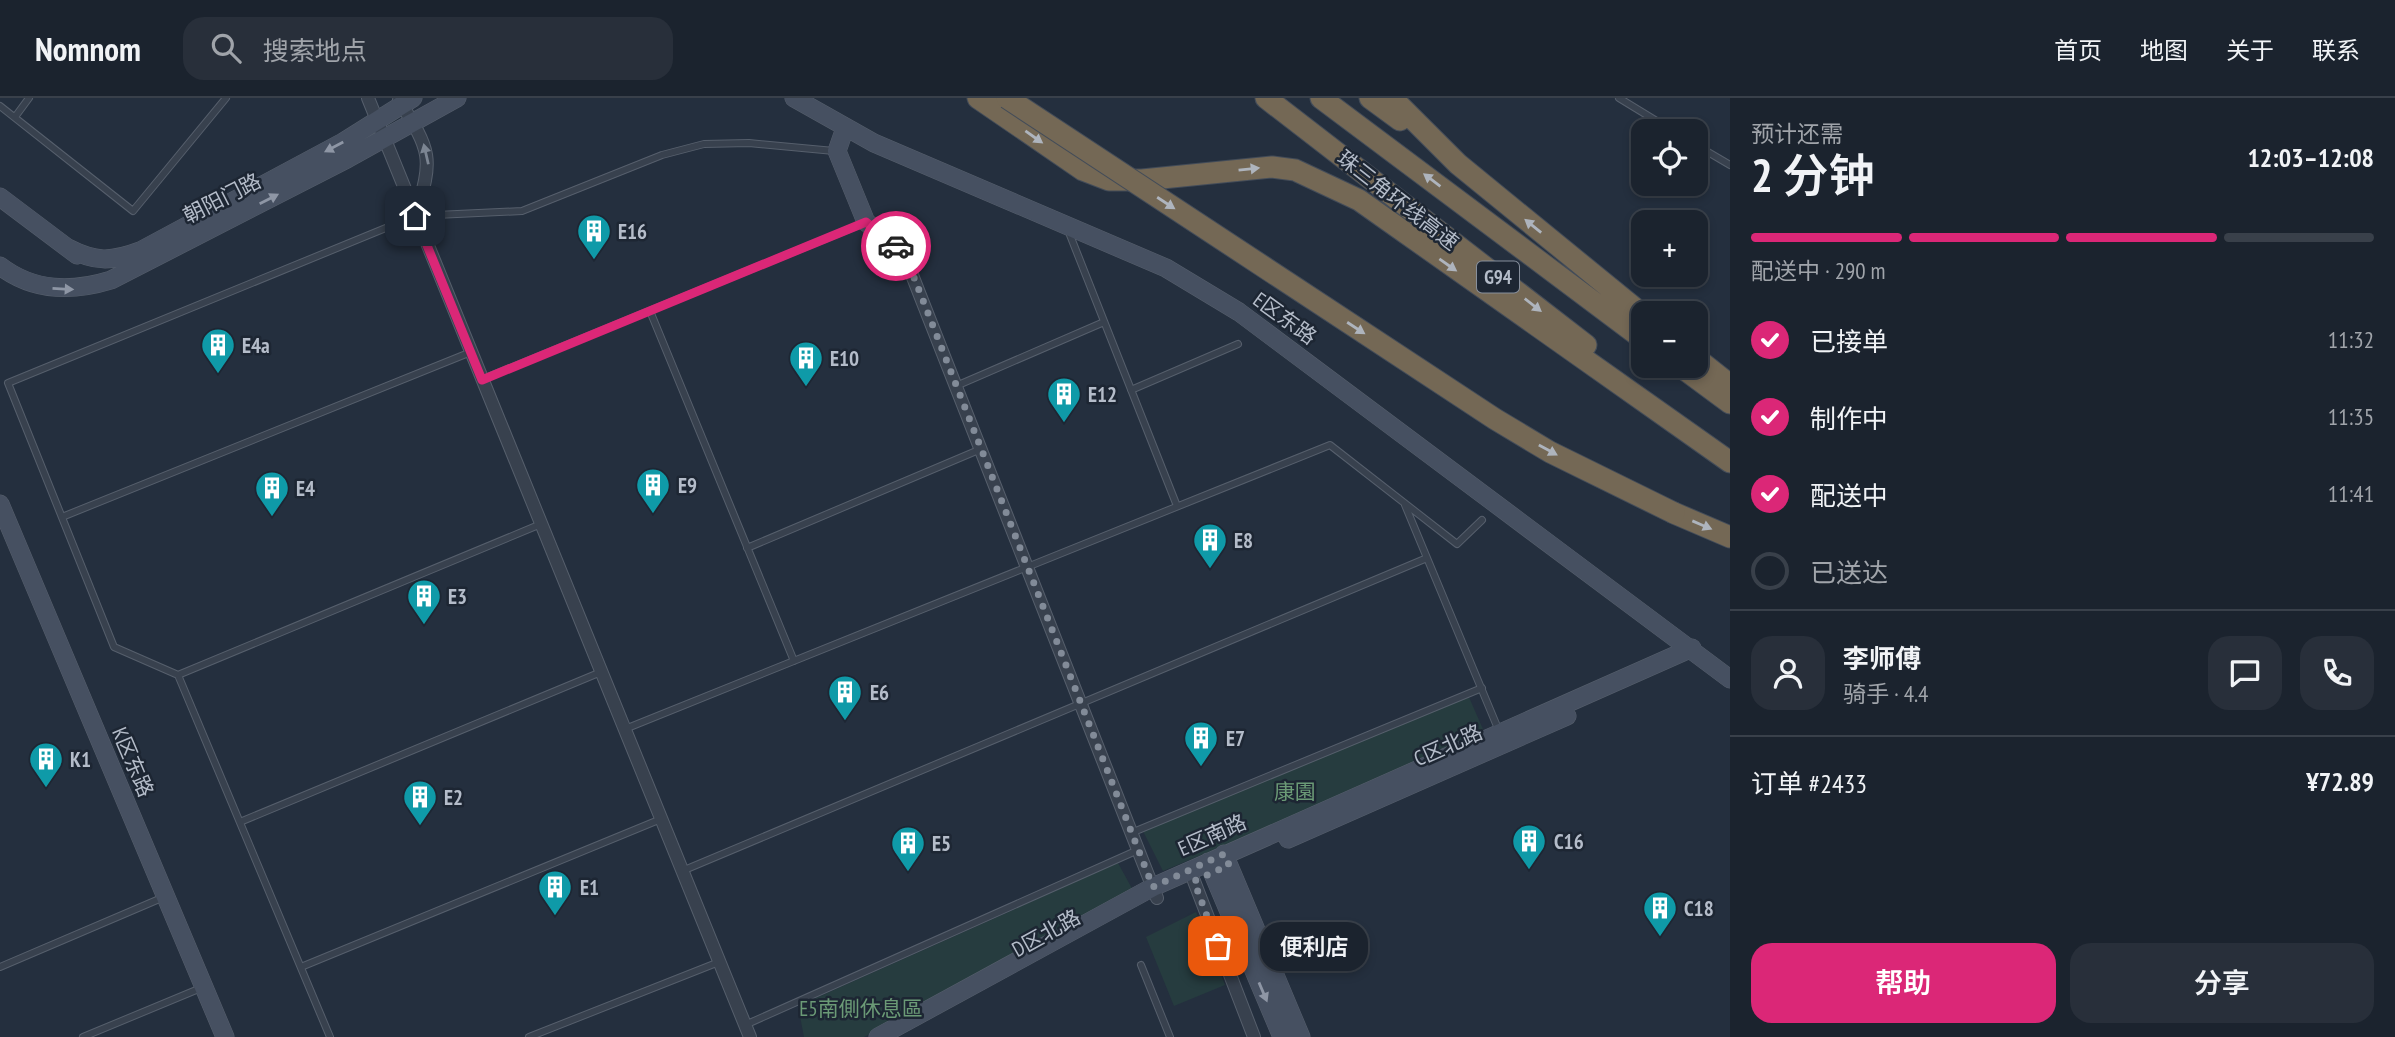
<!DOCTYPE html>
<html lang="zh">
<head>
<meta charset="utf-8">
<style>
  body { margin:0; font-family:"PT Sans Narrow","Noto Sans SC",sans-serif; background:#282f3a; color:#f1f3f6; height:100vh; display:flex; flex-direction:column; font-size:26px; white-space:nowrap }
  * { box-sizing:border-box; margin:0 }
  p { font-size:23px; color:#a0a4aa }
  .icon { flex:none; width:38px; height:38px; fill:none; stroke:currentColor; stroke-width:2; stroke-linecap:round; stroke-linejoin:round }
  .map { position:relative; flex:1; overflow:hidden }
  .details { display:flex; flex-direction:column; background:#1b232e; width:665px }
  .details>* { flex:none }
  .tools { position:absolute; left:1631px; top:21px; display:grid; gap:14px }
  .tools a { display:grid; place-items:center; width:77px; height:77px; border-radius:14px; background:#1b232e; box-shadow:0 4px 10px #0003,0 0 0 2px #39404a; font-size:35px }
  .pin { position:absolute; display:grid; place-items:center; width:60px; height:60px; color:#fff; margin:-30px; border-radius:14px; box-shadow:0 4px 10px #0006 }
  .courier { position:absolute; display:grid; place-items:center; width:70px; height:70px; margin:-35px; border:5px solid #db2777; border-radius:50%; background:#fff; color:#222; box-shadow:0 2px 9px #0007 }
  .bubble { position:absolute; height:49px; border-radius:21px; background:#1b232e; box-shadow:0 4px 10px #0003,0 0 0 2px #39404a; font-size:23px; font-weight:600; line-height:49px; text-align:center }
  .overview em { font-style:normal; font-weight:600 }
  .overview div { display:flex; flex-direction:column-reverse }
  .overview { display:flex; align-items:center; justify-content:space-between; height:119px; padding:0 21px }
  h1 { font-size:46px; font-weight:600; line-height:52px }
  .bar { display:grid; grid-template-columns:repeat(4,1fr); gap:10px 7px; align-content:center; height:84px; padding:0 21px }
  .bar i { height:9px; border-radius:5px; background:#39404a }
  .bar .selected { background:#db2777 }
  .bar p { grid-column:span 4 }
  .line { display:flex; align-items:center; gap:18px; padding:0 21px; border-top:2px solid #39404a }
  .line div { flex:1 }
  .round { display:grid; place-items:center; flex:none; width:74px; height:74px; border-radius:21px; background:#282f3a }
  ol { padding:0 21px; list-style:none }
  li { display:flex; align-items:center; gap:21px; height:77px }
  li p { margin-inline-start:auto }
  li .icon { padding:7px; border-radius:50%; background:#db2777; color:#fff; stroke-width:4 }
  li:last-child { color:#a0a4aa }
  li i { width:38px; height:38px; border:4px solid #39404a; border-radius:50% }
  .action { display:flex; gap:14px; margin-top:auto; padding:14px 21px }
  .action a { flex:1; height:80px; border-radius:21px; background:#db2777; color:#fff; font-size:28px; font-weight:600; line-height:80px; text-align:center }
  .action a+a { background:#282f3a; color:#f1f3f6 }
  header { display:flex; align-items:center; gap:42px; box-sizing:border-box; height:98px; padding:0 35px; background:#1b232e; border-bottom:2px solid #39404a }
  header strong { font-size:33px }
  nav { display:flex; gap:38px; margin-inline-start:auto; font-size:24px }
  .search { width:490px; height:63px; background:#282f3a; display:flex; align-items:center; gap:18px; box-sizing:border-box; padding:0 24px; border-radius:21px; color:#a0a4aa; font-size:26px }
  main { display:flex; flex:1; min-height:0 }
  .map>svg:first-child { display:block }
  .green { fill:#263c3f }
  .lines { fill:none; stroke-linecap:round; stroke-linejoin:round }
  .lane-casing { stroke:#565f6c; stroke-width:8 }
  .street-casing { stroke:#565f6c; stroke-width:14 }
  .secondary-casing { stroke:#565f6c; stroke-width:19 }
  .highway-casing { stroke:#434c59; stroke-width:23 }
  .lane { stroke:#38414e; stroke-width:6 }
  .street { stroke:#38414e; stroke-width:12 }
  .secondary { stroke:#465061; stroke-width:18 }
  .highway { stroke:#746855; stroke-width:21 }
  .highway-bridge-casing { stroke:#434c59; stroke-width:23; stroke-linecap:butt }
  .highway-bridge { stroke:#746855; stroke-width:21 }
  .oneway { fill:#aeb4bd }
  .oneway2 { fill:#8e96a5 }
  .oneway3 { fill:#7c8592 }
  .done { stroke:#828b98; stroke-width:7; stroke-dasharray:0 12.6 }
  .route { stroke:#db2777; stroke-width:9 }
  .labels { text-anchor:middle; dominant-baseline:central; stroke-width:5; stroke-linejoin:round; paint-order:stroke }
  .shield { fill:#1d2633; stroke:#878f9c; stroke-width:2 }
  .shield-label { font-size:19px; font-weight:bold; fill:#b4bcc9 }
  .street-label { font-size:21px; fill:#b4bcc9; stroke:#1d2633 }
  .poi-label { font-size:21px; font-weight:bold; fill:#b4bcc9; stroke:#1d2633; text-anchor:start }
  .park-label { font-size:21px; fill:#6b9a76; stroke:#1d2633 }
</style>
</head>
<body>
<header>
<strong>Nomnom</strong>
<div class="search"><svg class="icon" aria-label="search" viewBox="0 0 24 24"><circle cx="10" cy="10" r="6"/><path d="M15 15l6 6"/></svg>搜索地点</div>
<nav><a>首页</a><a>地图</a><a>关于</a><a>联系</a></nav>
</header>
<main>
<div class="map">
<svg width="1730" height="939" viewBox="0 0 1730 939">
  <rect width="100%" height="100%" fill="#242f3e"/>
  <path class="green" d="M1468 597 1486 638 1163 773 1143 733Z
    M1118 765 1135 796 864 939H804L798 908Z
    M1196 814 1225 887 1174 908 1146 839Z"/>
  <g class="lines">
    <g class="lane-casing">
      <path id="lane" d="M1619 0 1673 33
        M0 8 133 113 226 0
        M15 19 29 0
        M1696 47 1730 67
        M1068 132 1177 408
        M650 213 794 563
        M483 281 864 125
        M956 288 1104 224
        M1131 292 1238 246
        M1405 407 1499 633
        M62 419 471 254
        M747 450 981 351
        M178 577 541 426
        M625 631 1330 347 1457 446 1482 422
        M240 724 601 574
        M1131 735 1482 590
        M682 773 1427 460
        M1141 867 1170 939
        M0 869 164 799
        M301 869 661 721
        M745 927 1138 752
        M83 939 201 890
        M330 939 178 577 114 549 8 285 415 118 522 113 662 57 704 46 749 45 834 53
        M529 939 719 864"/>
    </g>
    <g class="street-casing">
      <path id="street" d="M368 0 750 939
        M399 2C431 54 434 59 415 118
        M903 154 1157 800
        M1194 783 1254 939"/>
    </g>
    <g class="secondary-casing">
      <path id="secondary" d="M794 0 874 45 1166 170 1239 214 1730 581
        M845 30 837 53 866 124 903 154
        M0 99 77 157
        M68 150C95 164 111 164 140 153L343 44 413 0
        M0 168C34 194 72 194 111 182L347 61 457 0
        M0 406 225 939
        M1288 741 1567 618
        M1224 756 1301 939
        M1208 764 1282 939
        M878 939 1153 789 1692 550"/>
    </g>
    <g class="highway-casing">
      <path id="highway" d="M978 0 1083 72 1109 82H1142L1272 69 1295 72 1359 102 1730 364
        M1266 0 1586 247
        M1321 0 1643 241
        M1370 0 1400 22
        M1392 0 1458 66 1643 217
        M1696 260 1730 287
        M1680 268 1730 305
        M1674 415 1730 439"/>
    </g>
    <use href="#lane" class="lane"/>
    <use href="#street" class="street"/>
    <use href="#secondary" class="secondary"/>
    <use href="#highway" class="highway"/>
    <g class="highway-bridge-casing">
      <path id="highway-bridge" d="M1007 0 1495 321 1550 354 1674 415"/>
    </g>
    <use href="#highway-bridge" class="highway-bridge"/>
  </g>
  <defs><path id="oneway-solid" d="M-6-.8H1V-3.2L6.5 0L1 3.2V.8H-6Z" transform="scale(1.75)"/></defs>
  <g class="oneway">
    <use href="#oneway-solid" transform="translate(1034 39) rotate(35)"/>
    <use href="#oneway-solid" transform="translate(1249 71) rotate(-6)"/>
    <use href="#oneway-solid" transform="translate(1432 82) rotate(-143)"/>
    <use href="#oneway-solid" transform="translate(1166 105) rotate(33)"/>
    <use href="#oneway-solid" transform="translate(1533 128) rotate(-141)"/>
    <use href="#oneway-solid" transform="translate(1448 167) rotate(35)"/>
    <use href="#oneway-solid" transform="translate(1533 207) rotate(38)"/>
    <use href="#oneway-solid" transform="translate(1356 230) rotate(33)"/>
    <use href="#oneway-solid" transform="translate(1548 352) rotate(29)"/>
    <use href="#oneway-solid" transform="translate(1702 427) rotate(23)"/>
  </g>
  <g class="oneway2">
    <use href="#oneway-solid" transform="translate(334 49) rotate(152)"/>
    <use href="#oneway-solid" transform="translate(269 101) rotate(-27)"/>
    <use href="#oneway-solid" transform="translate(63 191) rotate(3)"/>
    <use href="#oneway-solid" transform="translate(1263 894) rotate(67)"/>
  </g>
  <use class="oneway3" href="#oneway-solid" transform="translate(426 56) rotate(-103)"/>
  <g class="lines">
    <path class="done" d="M896 148 904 154 1153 789 1224 756 1229 767 1194 783 1218 848"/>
    <path class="route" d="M415 118 482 282 866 124 896 148"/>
  </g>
  <defs>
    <g id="building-pin" transform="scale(1.75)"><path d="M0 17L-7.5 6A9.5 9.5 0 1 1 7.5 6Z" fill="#0f9aa8" stroke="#1d2633"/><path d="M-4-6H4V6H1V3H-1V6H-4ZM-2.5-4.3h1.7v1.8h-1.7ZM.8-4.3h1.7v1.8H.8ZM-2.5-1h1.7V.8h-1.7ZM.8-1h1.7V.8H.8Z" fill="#fff"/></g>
  </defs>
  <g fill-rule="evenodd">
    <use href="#building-pin" x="594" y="133"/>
    <use href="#building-pin" x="218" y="247"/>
    <use href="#building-pin" x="806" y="260"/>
    <use href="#building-pin" x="1064" y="296"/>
    <use href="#building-pin" x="653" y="387"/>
    <use href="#building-pin" x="272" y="390"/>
    <use href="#building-pin" x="1210" y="442"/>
    <use href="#building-pin" x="424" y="498"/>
    <use href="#building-pin" x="845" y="594"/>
    <use href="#building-pin" x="1201" y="640"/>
    <use href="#building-pin" x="46" y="661"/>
    <use href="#building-pin" x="420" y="699"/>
    <use href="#building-pin" x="1529" y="743"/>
    <use href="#building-pin" x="908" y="745"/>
    <use href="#building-pin" x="555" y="789"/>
    <use href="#building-pin" x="1660" y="810"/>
  </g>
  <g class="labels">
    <rect class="shield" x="1477" y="163.5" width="42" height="31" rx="5"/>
    <g class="shield-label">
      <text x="1498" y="179">G94</text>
    </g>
    <g class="street-label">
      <text transform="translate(222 100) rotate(-27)">朝阳门路</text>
      <text transform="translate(1398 102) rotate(38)">珠三角环线高速</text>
      <text transform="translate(1285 220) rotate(36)">E区东路</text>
      <text transform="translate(1448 647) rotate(-24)">C区北路</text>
      <text transform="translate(133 664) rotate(67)">K区东路</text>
      <text transform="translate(1212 737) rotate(-24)">E区南路</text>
      <text transform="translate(1046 835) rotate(-29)">D区北路</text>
    </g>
    <g class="poi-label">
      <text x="618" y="133">E16</text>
      <text x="242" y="247">E4a</text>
      <text x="830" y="260">E10</text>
      <text x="1088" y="296">E12</text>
      <text x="678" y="387">E9</text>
      <text x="296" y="390">E4</text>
      <text x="1234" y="442">E8</text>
      <text x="448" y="498">E3</text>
      <text x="870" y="594">E6</text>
      <text x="1226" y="640">E7</text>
      <text x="70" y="661">K1</text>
      <text x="444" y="699">E2</text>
      <text x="1554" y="743">C16</text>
      <text x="932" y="745">E5</text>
      <text x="580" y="789">E1</text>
      <text x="1684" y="810">C18</text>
    </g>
    <g class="park-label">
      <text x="1295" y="693">康園</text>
      <text x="861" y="910">E5南側休息區</text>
    </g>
  </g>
</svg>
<div class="tools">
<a><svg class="icon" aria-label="locate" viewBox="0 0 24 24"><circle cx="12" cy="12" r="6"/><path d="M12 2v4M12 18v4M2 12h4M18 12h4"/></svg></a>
<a>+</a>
<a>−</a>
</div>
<div class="pin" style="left:1218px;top:848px;background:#ea580c"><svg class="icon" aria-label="bag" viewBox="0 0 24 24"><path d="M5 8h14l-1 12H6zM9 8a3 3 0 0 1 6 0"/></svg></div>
<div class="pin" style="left:415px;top:118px;background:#1f2937"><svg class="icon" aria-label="home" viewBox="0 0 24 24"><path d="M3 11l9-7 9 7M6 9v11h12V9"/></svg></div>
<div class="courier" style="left:896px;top:148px"><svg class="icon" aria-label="car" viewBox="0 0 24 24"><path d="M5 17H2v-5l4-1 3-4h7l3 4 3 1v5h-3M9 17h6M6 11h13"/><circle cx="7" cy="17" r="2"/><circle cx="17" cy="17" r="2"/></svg></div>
<div class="bubble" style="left:1260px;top:824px;width:108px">便利店</div>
</div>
<section class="details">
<div class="overview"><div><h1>2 分钟</h1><p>预计还需</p></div><em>12:03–12:08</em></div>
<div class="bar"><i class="selected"></i><i class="selected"></i><i class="selected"></i><i></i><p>配送中 · 290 m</p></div>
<ol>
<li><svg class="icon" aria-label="check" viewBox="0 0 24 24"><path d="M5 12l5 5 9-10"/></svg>已接单<p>11:32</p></li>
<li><svg class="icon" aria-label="check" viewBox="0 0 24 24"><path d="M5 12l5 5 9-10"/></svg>制作中<p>11:35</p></li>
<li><svg class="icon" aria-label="check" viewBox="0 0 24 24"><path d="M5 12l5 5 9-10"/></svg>配送中<p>11:41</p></li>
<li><i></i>已送达</li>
</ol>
<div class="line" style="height:126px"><a class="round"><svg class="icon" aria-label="person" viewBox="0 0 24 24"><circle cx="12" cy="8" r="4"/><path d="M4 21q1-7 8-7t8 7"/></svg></a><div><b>李师傅</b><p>骑手 · 4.4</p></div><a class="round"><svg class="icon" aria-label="chat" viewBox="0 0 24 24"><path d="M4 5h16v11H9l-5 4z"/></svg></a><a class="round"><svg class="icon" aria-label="phone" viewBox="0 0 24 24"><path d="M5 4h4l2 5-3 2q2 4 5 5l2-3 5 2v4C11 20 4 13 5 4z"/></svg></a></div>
<div class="line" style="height:91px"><div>订单 #2433</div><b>¥72.89</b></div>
<div class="action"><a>帮助</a><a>分享</a></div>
</section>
</main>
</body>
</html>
